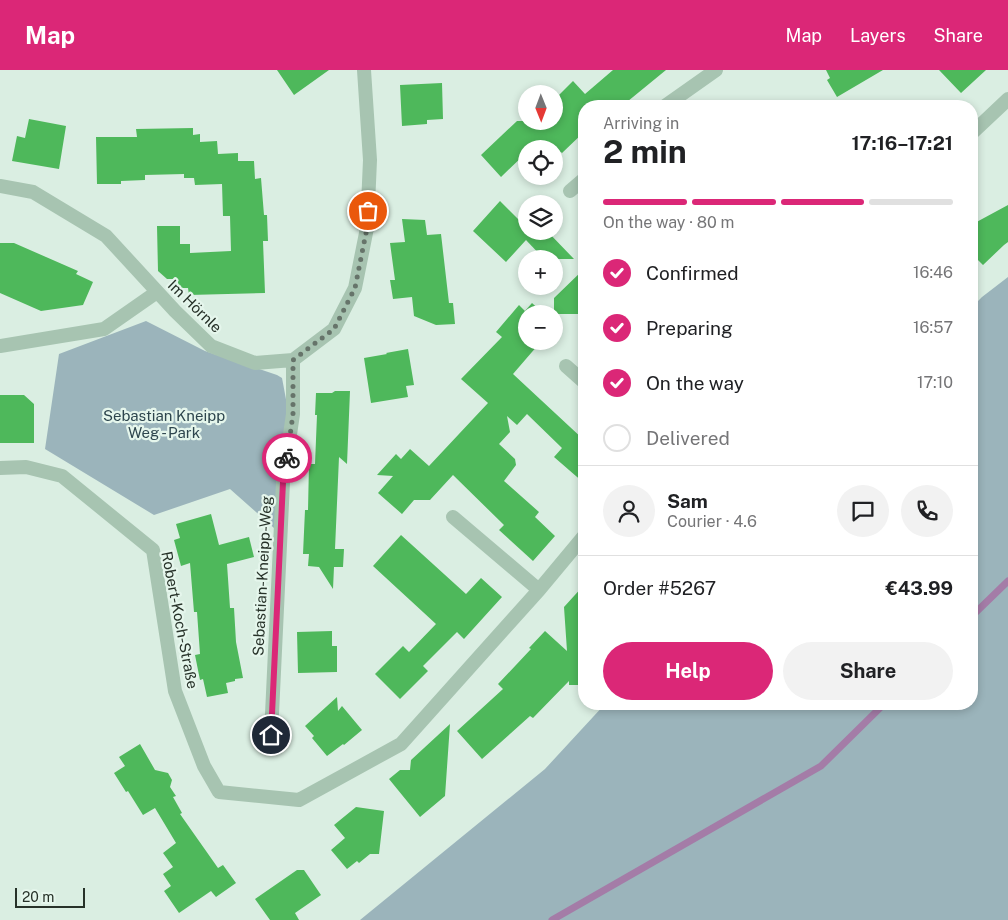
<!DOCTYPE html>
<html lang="en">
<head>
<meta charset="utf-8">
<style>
  body { margin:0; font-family:"Public Sans",sans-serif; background:#f2f2f2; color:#202124; height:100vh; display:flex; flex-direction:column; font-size:19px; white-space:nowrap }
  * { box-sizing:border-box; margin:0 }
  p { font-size:16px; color:#757577 }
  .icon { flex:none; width:28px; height:28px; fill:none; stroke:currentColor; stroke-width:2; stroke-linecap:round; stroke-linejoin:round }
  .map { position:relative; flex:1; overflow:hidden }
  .details { position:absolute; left:578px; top:30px; width:400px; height:610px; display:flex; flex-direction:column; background:#fff; border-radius:20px; box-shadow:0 2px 8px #0003 }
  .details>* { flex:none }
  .needle { width:32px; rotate:179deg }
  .controls { position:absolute; left:518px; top:15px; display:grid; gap:10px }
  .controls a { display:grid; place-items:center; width:45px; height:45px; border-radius:50%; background:#fff; box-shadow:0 2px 8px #0003; font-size:25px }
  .scale { position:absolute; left:15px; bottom:12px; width:70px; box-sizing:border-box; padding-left:5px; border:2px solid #273229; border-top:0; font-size:14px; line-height:18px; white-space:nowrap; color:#273229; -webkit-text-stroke:4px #e5f6ec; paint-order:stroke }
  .pin { position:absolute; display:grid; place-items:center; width:42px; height:42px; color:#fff; margin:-21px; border:2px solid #fff; border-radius:50%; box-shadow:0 1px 5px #0007 }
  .courier { position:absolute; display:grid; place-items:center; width:50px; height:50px; margin:-25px; border:4px solid #db2777; border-radius:50%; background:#fff; color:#222; box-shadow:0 1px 6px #0007 }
  .summary em { font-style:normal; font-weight:700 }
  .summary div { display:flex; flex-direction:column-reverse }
  .summary { display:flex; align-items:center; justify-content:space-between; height:85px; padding:0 25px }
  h1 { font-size:32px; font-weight:700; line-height:38px }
  .bar { display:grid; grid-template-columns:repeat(4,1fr); gap:8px 5px; align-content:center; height:60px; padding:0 25px }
  .bar i { height:6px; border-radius:4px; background:#e0e0e0 }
  .bar .current { background:#db2777 }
  .bar p { grid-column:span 4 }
  .line { display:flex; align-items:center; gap:12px; padding:0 25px; border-top:1px solid #e0e0e0 }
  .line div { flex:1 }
  .round { display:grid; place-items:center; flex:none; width:52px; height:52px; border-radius:26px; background:#f2f2f2 }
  ol { padding:0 25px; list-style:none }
  li { display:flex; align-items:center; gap:15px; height:55px }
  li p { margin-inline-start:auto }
  li .icon { padding:5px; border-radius:50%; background:#db2777; color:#fff; stroke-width:4 }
  li:last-child { color:#757577 }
  li i { width:28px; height:28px; border:2px solid #e0e0e0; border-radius:50% }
  .button { display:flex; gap:10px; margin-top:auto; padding:10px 25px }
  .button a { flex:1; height:58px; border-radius:30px; background:#db2777; color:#fff; font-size:20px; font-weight:700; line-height:58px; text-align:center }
  .button a+a { background:#f2f2f2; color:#202124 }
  header { display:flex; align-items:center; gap:30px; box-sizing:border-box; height:70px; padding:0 25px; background:#db2777; color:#fff }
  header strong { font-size:24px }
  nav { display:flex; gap:28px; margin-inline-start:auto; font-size:18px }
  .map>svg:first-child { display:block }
  .green { fill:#9bb4bb }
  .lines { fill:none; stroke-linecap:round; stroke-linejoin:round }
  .stream { stroke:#a47ca7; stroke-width:7 }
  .building { fill:#4eb85b }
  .minor { stroke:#a7c4b1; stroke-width:14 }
  .done { stroke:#66746a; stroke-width:5; stroke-dasharray:0 9 }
  .route { stroke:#db2777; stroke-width:6 }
  .labels { text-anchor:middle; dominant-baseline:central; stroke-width:4.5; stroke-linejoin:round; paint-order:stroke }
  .street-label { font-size:15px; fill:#273229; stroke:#e5f6ec }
  .park-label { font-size:15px; fill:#2d454d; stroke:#e5f6ec }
</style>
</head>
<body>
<header>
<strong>Map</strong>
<nav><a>Map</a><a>Layers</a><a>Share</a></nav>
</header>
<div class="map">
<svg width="1008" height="850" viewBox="0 0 1008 850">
  <rect width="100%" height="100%" fill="#daeee2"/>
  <path class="green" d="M1008 207V850H360L545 699 605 634H971V238L982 227Z
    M146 251 205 281 277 305 282 308 288 340 274 458 230 419 154 445 45 379 59 284Z"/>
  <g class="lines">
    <path class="stream" d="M971 547 1008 511
      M552 850 821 696 884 634"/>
  </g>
  <path class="building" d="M277 0H329L294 25Z
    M613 0H666L622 36H584V62L562 83 557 79H526V83L501 107 481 85 517 51H554V30L573 11 585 24Z
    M826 0H883L837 27 827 10 830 8Z
    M939 0H986L961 23Z
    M442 13 443 49 427 50V54L402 56 400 15Z
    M29 49 66 56 59 99 12 91 17 66 25 68Z
    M193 58V65L200 64V72L217 71 218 84 238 83V91H254L255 109 261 108 264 145H267L268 171H263L265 223 189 225 188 218H178V209H167L158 201 157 156H180V174H190V183L231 181 230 146H223L222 114 195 115 194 108H184V104L145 105V110L121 111V114H97L96 67H137L136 59Z
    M500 131 526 157V161H547L574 189H544L526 170 506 192 473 161Z
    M1008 135V172L1004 175 983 195 971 183V155Z
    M402 149 425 150 427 165 441 164 449 233H453L455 254 436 255 414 246 412 227 393 229 390 210H395L390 173 405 172Z
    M0 173H14L78 201 76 204 93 212 83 235 41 241 0 223Z
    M584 199V244H554V228Z
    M532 233 544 244H526V271H535L534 272 538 275 513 304 584 370V413L554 387 562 378 527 344 517 355 507 346 510 362 499 374 515 389 516 395 504 411 539 442 535 447 555 466 533 491 499 460 504 455 453 405 430 430H414L402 444 378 423 393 406 377 405 396 384 401 389 410 379 429 396 488 333 461 309 502 267 496 262 519 235 525 241Z
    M408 279 414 315 406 316 408 327 371 333 364 288 387 284 386 283Z
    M335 321H350L347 394 339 387 335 479H344L343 497H334L333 519 319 497 308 496 309 484H303L305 440H308L309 394H315L317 345H315L316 323H332Z
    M0 325H24L34 334V373H0Z
    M211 444 219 475 249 467 254 487 227 494 230 538H234L236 572 243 608 235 609V611L226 613 228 623 207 627 203 609 200 610 195 585 200 584 197 542H194L190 493 181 496 174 470 180 468 176 454Z
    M401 465 466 524 481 508 502 527 464 569 457 562 423 596 428 601 400 629 375 604 403 576 409 582 436 554 373 496Z
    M584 515V615H569V611L533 648 530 646 482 689 457 661 503 619 498 614 531 579 529 578 545 561 567 581 564 537Z
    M332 561V576H337V602L298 603 297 562Z
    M337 627 338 641 342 636 362 660 344 675 343 674 327 686 312 668 314 666 305 656Z
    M450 654 445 726 420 747 389 709 400 700H410L411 690Z
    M140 674 155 700 168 703 172 710 170 717 176 726 173 727 182 743 180 744 218 798 223 795 236 813 216 827 211 821 179 843 164 821 171 816 163 804 173 797 163 783 176 773 155 738 143 745 128 721 126 722 114 703 125 696 119 687Z
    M356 737 384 741 379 784H370L359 793 357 791 347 799 331 780 345 768 334 755Z
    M297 800H304L321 825 295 843 299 850H270L255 829Z"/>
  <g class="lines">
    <path class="minor" d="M665 36 716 0
      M971 64 1008 29
      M0 116 33 122 106 166 175 241 211 276 255 293 293 290 334 259 355 218 367 158 370 90 364 0
      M570 121 584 109
      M0 276 104 259 157 222
      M566 296 584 312
      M0 398 26 397 62 406 153 480 175 621 204 696 219 722 299 730 401 674 539 520 584 466
      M453 447 539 520
      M271 665 283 412 293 344V290"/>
  </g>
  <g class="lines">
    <path class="done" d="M287 388 293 344V290L334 259 355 218 367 158 368 141"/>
    <path class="route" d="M271 665 283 412 287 388"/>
  </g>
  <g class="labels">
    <g class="street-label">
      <text transform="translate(195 236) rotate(44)">Im Hörnle</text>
      <text transform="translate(262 506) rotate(-87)">Sebastian-Kneipp-Weg</text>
      <text transform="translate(180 550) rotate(79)">Robert-Koch-Straße</text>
    </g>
    <g class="park-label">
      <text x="164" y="345">Sebastian Kneipp<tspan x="164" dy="17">Weg - Park</tspan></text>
    </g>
  </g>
</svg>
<div class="controls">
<a><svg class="needle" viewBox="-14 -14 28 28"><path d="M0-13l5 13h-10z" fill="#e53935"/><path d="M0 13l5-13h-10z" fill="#757577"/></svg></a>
<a><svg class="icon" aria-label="locate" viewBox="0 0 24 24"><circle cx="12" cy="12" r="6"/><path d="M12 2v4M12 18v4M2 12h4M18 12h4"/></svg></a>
<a><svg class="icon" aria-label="layers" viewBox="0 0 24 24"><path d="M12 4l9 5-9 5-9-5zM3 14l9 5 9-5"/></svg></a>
<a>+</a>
<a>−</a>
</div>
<div class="scale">20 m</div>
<div class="pin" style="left:368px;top:141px;background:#ea580c"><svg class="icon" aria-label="bag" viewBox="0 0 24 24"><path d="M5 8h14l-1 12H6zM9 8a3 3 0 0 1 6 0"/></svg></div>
<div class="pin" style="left:271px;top:665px;background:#1f2937"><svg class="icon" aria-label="home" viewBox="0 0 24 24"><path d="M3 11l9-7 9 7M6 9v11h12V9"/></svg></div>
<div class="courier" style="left:287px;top:388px"><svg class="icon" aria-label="bike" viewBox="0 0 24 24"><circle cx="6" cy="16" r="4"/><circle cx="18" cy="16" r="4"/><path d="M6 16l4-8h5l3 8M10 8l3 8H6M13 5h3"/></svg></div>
<section class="details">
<div class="summary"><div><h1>2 min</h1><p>Arriving in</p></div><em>17:16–17:21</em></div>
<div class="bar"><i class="current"></i><i class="current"></i><i class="current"></i><i></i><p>On the way · 80 m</p></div>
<ol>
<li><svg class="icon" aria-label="check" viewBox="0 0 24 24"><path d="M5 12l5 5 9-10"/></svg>Confirmed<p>16:46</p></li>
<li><svg class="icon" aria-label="check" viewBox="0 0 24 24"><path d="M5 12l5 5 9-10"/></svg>Preparing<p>16:57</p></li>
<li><svg class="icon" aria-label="check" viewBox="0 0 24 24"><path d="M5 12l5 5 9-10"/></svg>On the way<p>17:10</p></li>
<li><i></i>Delivered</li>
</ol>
<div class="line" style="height:90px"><a class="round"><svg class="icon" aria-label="person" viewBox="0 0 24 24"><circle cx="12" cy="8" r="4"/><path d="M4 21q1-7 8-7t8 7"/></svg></a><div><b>Sam</b><p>Courier · 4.6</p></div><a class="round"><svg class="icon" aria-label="chat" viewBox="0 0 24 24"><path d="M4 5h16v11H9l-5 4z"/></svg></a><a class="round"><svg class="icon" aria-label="phone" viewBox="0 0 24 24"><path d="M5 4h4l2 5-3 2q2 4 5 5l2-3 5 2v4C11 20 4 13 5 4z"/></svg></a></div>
<div class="line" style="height:65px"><div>Order #5267</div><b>€43.99</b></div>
<div class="button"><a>Help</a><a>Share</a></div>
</section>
</div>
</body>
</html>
